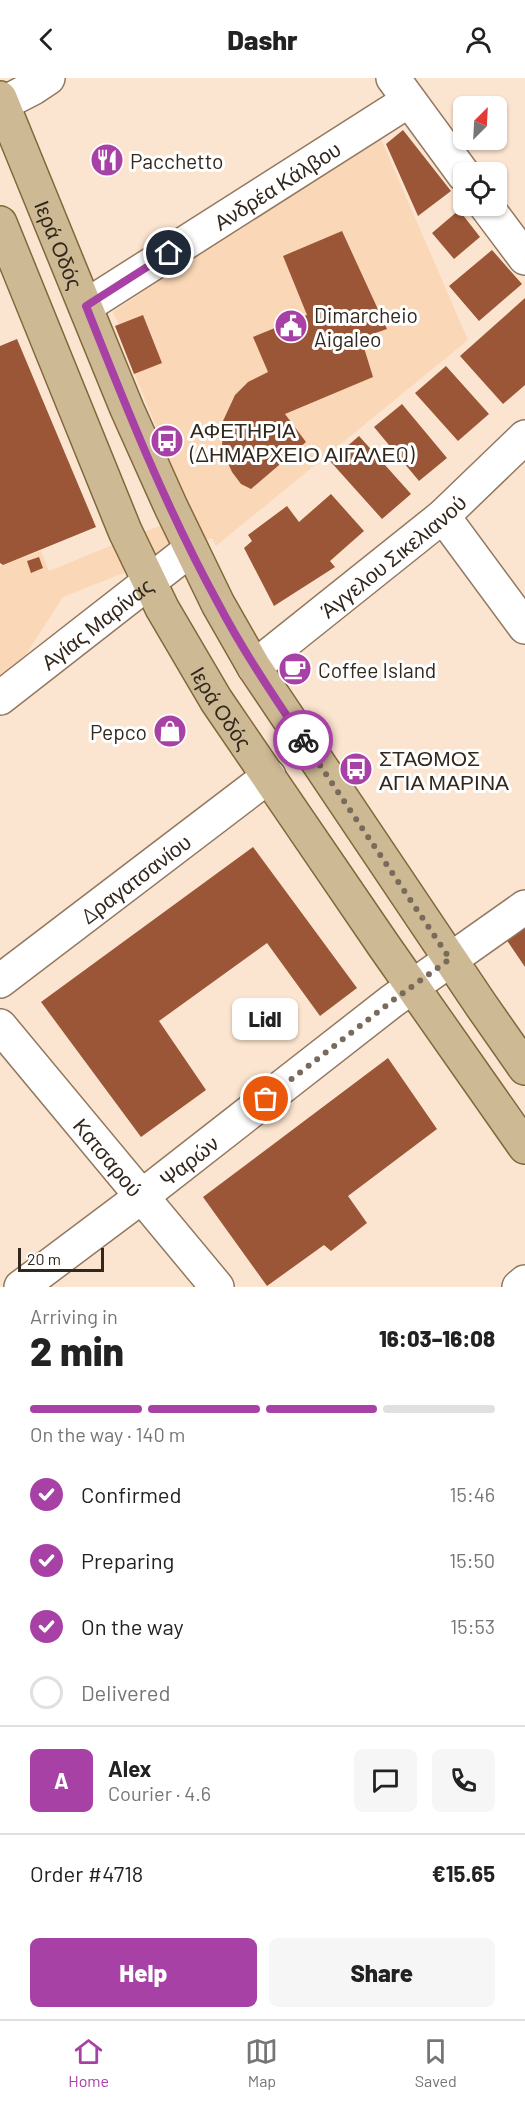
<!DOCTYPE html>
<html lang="en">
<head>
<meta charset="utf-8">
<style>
  body { margin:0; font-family:Barlow,sans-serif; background:#f6f6f6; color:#222; height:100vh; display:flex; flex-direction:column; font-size:22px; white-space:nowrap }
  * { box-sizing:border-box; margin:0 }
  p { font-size:20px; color:#767676 }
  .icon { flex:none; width:33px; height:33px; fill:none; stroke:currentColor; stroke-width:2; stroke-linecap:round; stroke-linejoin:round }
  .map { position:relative; height:1209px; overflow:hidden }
  .sheet { display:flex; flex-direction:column; background:#fff; flex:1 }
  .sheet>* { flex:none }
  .needle { width:39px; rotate:24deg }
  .tools { position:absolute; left:453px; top:18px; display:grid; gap:12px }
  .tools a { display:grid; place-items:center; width:54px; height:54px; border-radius:9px; background:#fff; box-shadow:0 2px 4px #0004; font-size:30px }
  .scale { position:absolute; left:18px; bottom:15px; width:86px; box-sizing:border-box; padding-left:6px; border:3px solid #32271d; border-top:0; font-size:16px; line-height:21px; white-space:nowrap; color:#32271d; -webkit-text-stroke:4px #fff; paint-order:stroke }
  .pin { position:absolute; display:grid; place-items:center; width:51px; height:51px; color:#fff; margin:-26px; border:3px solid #fff; border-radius:50%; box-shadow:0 2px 6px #0007 }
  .courier { position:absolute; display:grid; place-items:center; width:60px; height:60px; margin:-30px; border:4px solid #a841a5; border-radius:50%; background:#fff; color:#222; box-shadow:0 2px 8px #0007 }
  .bubble { position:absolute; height:42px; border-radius:9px; background:#fff; box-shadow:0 2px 4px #0004; font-size:20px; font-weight:800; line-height:42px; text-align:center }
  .head em { font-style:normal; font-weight:800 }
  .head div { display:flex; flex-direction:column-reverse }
  .head { display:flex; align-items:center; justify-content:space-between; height:102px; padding:0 30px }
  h1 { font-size:39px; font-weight:800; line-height:45px }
  .bar { display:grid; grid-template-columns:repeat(4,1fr); gap:9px 6px; align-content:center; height:72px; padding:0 30px }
  .bar i { height:8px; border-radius:4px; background:#e0e0e0 }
  .bar .selected { background:#a841a5 }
  .bar p { grid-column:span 4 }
  .line { display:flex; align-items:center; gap:15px; padding:0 30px; border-top:2px solid #e0e0e0 }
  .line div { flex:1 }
  .round { display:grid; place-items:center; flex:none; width:63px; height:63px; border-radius:9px; background:#f6f6f6 }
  ol { padding:0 30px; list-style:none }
  li { display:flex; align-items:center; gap:18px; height:66px }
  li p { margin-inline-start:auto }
  li .icon { padding:6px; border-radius:50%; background:#a841a5; color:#fff; stroke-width:4 }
  li:last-child { color:#767676 }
  li i { width:33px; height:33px; border:3px solid #e0e0e0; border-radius:50% }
  .cta { display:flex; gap:12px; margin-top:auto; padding:12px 30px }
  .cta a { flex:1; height:69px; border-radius:9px; background:#a841a5; color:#fff; font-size:24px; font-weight:800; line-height:69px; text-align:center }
  .cta a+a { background:#f6f6f6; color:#222 }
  header { display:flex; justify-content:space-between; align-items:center; height:78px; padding:0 30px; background:#fff; font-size:27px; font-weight:800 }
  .menu { display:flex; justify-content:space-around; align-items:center; height:84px; border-top:2px solid #e0e0e0; background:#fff; font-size:16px; color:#767676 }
  .menu a { display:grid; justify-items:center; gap:3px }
  .menu .selected { color:#a841a5 }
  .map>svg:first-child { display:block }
  .built { fill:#fad7b7 }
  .building { fill:#9a5636 }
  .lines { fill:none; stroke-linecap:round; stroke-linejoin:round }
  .minor-casing { stroke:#927860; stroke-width:36 }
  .major-casing { stroke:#81683b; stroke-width:36 }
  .minor { stroke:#fff; stroke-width:33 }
  .major { stroke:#cdb993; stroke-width:33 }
  .done { stroke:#796a5c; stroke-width:6; stroke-dasharray:0 10.8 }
  .route { stroke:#a841a5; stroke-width:8 }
  .labels { text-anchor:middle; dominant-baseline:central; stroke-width:6; stroke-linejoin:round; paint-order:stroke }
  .poi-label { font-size:21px; fill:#32271d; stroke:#fff; text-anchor:start }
  .street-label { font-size:21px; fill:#32271d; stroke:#fff }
</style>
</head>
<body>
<header><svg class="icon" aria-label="back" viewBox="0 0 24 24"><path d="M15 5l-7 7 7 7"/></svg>Dashr<svg class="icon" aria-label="person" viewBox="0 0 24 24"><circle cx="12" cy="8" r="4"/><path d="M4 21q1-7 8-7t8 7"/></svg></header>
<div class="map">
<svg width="525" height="1209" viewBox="0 0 525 1209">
  <rect width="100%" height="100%" fill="#fce5d0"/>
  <path class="built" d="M378 54 468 262 216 468 212 460 63 519 0 617V488L41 473 49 493 191 435 115 248 119 247 113 234Z"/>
  <path class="building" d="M403 52 451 113 418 138 386 66Z
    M459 132 480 159 454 181 432 155Z
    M342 153 387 251 361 260 373 299 285 336 306 364 251 411 241 406 232 394 226 381 222 369 223 343 235 317 248 304 268 294 253 259 307 237 283 178Z
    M492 172 522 206 479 243 449 208Z
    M525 220V307L503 326 460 278Z
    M143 237 162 285 134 296 115 248Z
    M17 261 96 449 3 487 0 485V268Z
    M446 288 489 336 458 363 415 315Z
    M402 326 447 380 419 403 374 349Z
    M359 358 411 416 382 441 330 383Z
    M331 416 364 453 330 483 335 489 274 528 244 470 252 463 248 457 287 428 299 444Z
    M39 479 43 490 31 495 27 483Z
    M253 769 357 910 320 938 267 865 159 943 206 1012 141 1059 41 924Z
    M525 849V889L506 861Z
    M388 980 437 1051 348 1118 367 1145 331 1173 324 1167 267 1208 203 1119Z"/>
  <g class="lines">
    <g class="minor-casing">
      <g id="minor">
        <path d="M393 0 464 97"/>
        <path d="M0 27 33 10 48 0"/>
        <path d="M486 128 525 180"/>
        <path id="s1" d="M86 228 408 23"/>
        <path d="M443 438 525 549"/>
        <path id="s2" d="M254 589 443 438 525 359"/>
        <path id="s3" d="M0 620 191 471"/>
        <path id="s4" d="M0 903 269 698"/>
        <path id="s5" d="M0 948 217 1209"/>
        <path id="s6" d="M21 1209 141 1119 392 923 525 829"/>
        <path d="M519 1209 525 1204"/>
      </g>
    </g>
    <g class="major-casing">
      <g id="major">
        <path id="s7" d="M0 20 127 331 171 429 218 526 254 589 481 927 525 990"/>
        <path id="s8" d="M0 145 125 453 162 530 216 622 384 868 525 1069"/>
      </g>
    </g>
    <use href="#minor" class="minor"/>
    <use href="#major" class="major"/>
  </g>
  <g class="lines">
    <path class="done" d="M266 1021 392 923 450 881 303 662"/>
    <path class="route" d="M169 175 86 228C126 329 166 430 218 525 243 573 273 617 303 662"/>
  </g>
  <defs>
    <g id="restaurant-disc" transform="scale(1.725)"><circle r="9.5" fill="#a841a5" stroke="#fff"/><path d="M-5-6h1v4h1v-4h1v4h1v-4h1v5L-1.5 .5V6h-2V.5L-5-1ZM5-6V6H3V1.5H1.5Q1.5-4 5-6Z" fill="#fff"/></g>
    <g id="civic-disc" transform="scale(1.725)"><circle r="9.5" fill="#a841a5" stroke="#fff"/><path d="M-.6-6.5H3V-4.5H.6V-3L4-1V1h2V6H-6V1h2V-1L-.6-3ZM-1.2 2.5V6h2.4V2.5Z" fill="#fff"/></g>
    <g id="bus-disc" transform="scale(1.725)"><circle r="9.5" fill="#a841a5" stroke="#fff"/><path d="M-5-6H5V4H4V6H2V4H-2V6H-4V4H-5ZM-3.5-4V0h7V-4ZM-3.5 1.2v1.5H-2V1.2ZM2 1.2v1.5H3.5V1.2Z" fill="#fff"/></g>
    <g id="cafe-disc" transform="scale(1.725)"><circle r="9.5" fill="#a841a5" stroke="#fff"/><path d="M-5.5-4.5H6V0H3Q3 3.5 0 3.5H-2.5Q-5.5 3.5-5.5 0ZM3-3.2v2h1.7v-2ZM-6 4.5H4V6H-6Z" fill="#fff"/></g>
    <g id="shop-disc" transform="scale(1.725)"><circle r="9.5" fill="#a841a5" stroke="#fff"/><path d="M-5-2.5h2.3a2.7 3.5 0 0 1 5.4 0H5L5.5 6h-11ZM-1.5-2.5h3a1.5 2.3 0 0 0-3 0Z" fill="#fff"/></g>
  </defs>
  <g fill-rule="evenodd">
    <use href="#restaurant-disc" x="107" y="82"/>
    <use href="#civic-disc" x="291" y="248"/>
    <use href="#bus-disc" x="167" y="363"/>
    <use href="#cafe-disc" x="295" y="591"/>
    <use href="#shop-disc" x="170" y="653"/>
    <use href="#bus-disc" x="356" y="691"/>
  </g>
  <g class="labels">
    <g class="poi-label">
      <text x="130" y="82">Pacchetto</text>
      <text x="314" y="236">Dimarcheio<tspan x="314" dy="24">Aigaleo</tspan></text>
      <text x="190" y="351">ΑΦΕΤΗΡΙΑ<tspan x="190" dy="24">(ΔΗΜΑΡΧΕΙΟ ΑΙΓΑΛΕΩ)</tspan></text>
      <text x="318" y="591">Coffee Island</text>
      <text x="147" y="653" text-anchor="end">Pepco</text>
      <text x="379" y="679">ΣΤΑΘΜΟΣ<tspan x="379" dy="24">ΑΓΙΑ ΜΑΡΙΝΑ</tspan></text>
    </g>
    <g class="street-label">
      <text stroke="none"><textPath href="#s1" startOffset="226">Ανδρέα Κάλβου</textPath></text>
      <text stroke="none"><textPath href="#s7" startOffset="158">Ιερά Οδός</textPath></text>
      <text stroke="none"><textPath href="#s2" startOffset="178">Άγγελου Σικελιανού</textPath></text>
      <text stroke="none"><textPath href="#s3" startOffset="122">Αγίας Μαρίνας</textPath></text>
      <text stroke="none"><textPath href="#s8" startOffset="534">Ιερά Οδός</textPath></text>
      <text stroke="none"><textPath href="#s4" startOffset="170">Δραγατσανίου</textPath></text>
      <text stroke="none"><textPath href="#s5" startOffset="170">Κατσαρού</textPath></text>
      <text stroke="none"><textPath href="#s6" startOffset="210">Ψαρών</textPath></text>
    </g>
  </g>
</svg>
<div class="tools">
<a><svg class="needle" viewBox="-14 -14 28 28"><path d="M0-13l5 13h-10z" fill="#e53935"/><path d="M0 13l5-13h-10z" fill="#767676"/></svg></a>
<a><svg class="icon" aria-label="locate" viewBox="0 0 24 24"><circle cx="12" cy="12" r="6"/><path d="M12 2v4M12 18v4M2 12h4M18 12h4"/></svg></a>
</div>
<div class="scale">20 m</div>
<div class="pin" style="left:266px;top:1021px;background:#ea580c"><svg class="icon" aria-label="bag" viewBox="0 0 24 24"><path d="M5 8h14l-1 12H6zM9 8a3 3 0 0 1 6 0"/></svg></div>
<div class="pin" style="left:169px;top:175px;background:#1f2937"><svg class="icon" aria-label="home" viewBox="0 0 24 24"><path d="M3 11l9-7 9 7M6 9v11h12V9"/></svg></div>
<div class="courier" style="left:303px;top:662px"><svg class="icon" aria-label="bike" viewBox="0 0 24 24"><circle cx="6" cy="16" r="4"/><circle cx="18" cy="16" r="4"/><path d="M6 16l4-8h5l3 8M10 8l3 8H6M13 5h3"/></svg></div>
<div class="bubble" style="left:232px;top:920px;width:66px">Lidl</div>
</div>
<section class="sheet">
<div class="head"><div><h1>2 min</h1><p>Arriving in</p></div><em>16:03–16:08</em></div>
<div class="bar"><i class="selected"></i><i class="selected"></i><i class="selected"></i><i></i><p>On the way · 140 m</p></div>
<ol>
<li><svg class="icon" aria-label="check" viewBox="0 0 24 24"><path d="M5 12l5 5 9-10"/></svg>Confirmed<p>15:46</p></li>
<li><svg class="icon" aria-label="check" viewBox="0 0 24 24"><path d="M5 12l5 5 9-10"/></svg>Preparing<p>15:50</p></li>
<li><svg class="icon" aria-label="check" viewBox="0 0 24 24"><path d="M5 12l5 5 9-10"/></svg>On the way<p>15:53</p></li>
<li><i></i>Delivered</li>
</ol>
<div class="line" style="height:108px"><b class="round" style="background:#a841a5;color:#fff">A</b><div><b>Alex</b><p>Courier · 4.6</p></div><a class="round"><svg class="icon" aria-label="chat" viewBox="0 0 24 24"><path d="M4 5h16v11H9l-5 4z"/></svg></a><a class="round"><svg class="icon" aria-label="phone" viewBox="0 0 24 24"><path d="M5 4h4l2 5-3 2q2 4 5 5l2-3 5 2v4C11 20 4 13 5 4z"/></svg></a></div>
<div class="line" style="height:78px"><div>Order #4718</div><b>€15.65</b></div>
<div class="cta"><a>Help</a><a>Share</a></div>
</section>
<nav class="menu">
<a class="selected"><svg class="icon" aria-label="home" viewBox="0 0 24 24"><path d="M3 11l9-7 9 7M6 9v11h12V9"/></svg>Home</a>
<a><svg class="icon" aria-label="map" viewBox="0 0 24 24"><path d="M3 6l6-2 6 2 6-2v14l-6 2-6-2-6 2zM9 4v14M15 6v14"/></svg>Map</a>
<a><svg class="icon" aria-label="saved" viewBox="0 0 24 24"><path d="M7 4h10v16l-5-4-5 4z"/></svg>Saved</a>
</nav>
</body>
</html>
